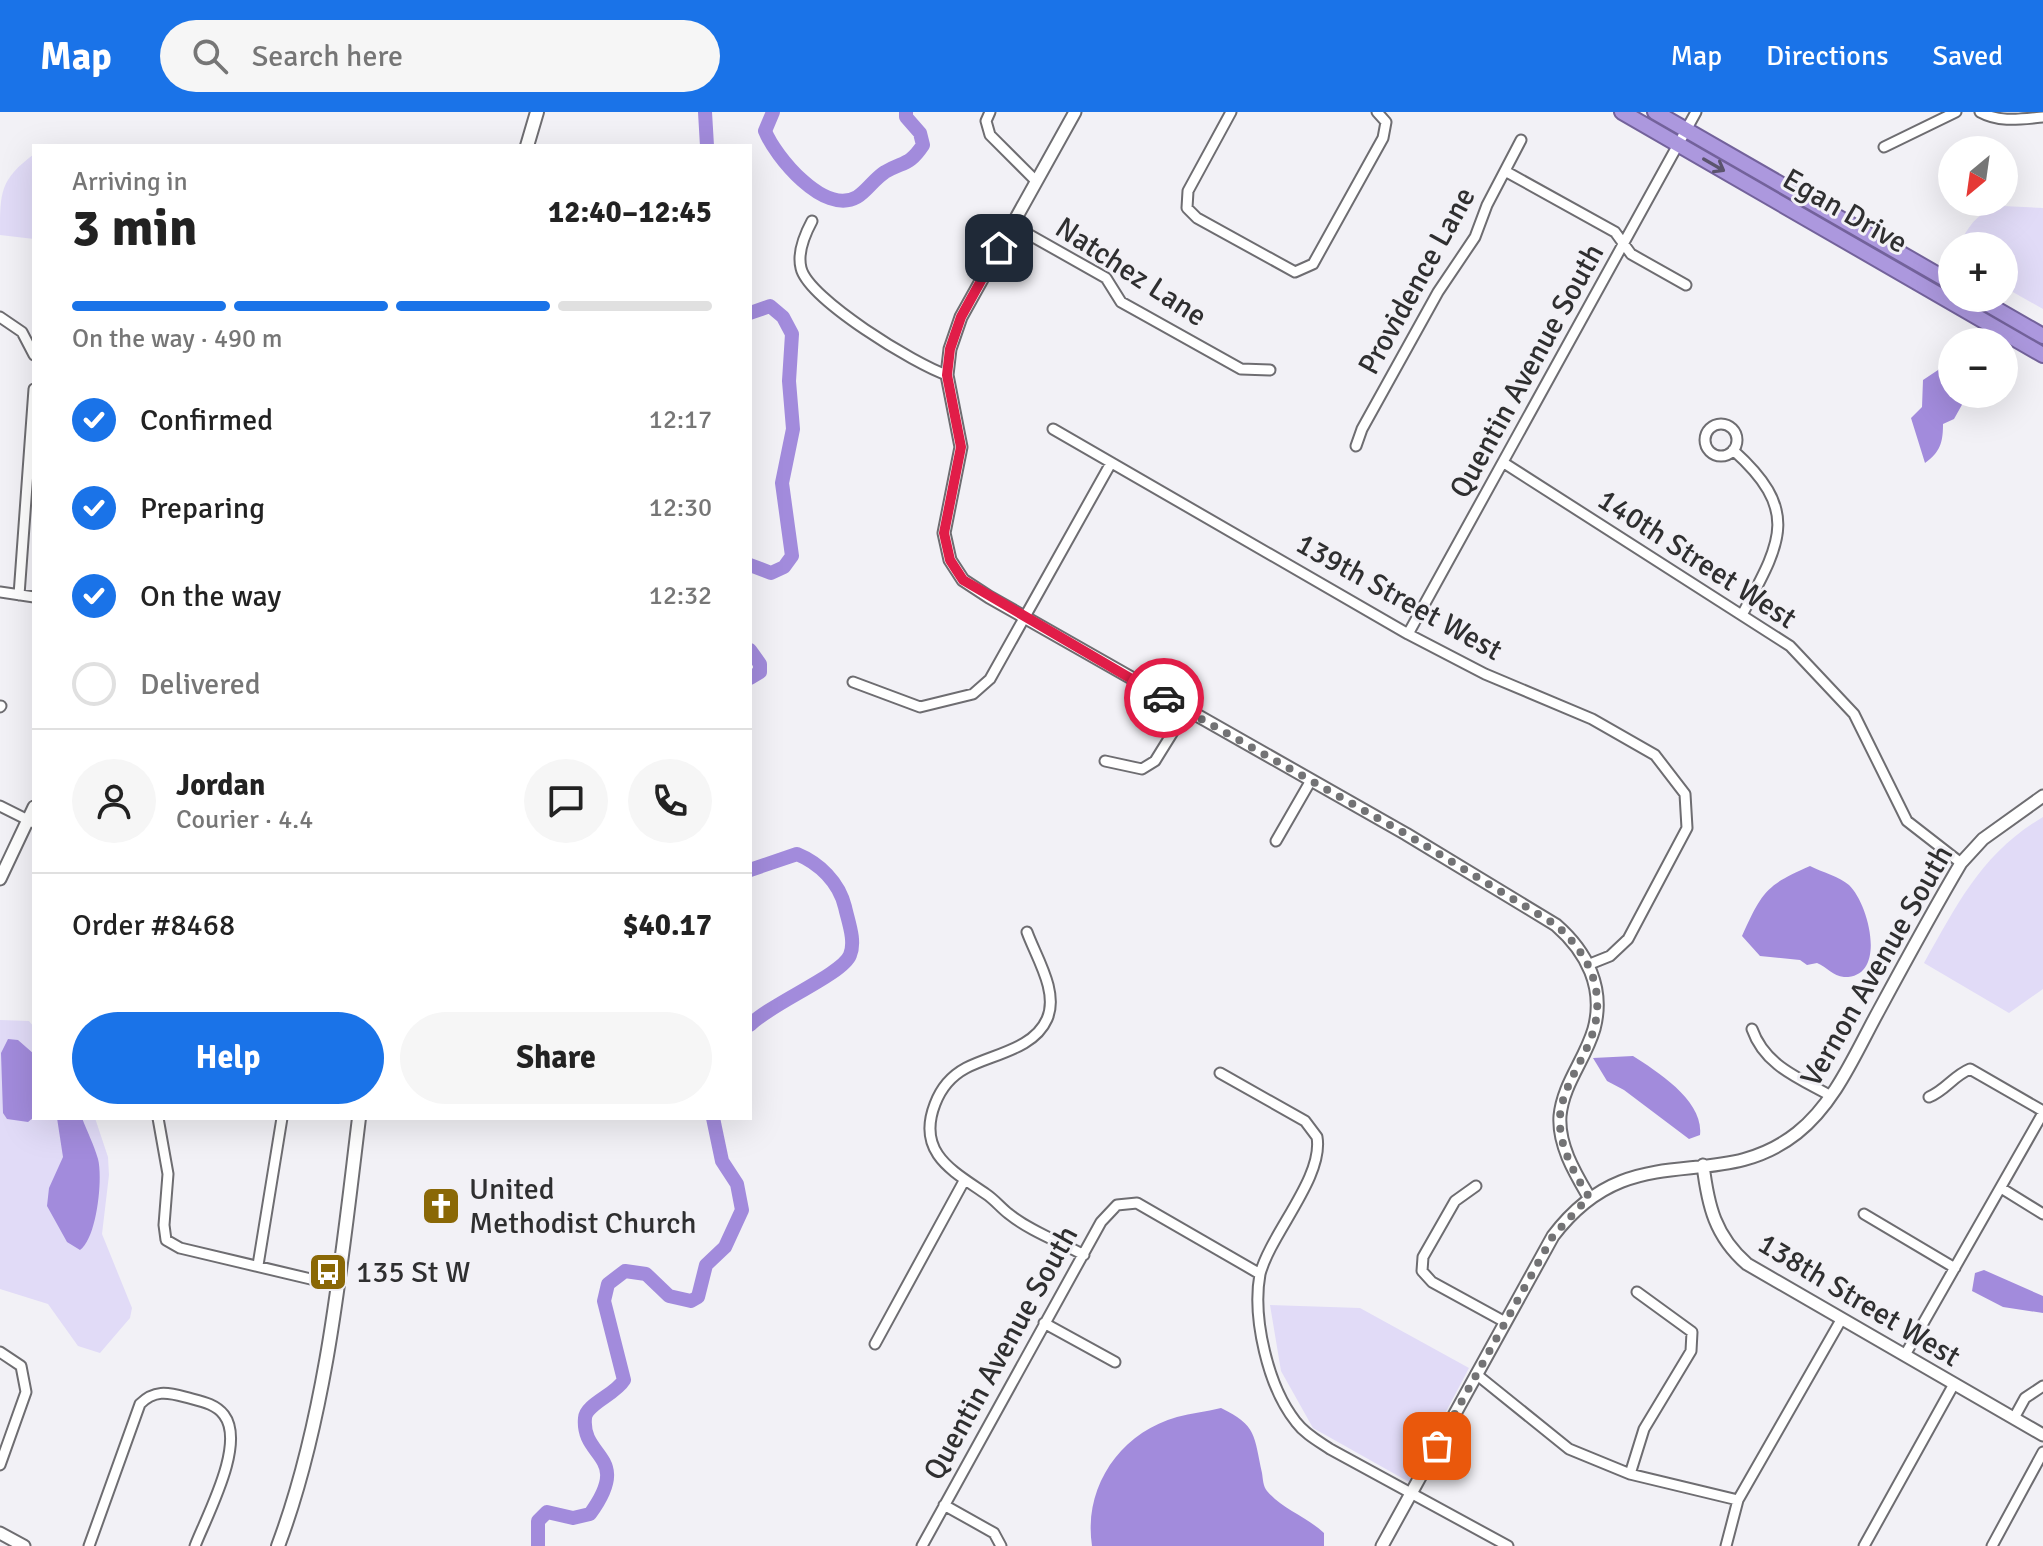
<!DOCTYPE html>
<html lang="en">
<head>
<meta charset="utf-8">
<style>
  body { margin:0; font-family:Signika,sans-serif; background:#f6f6f6; color:#222; height:100vh; display:flex; flex-direction:column; font-size:30px; white-space:nowrap }
  * { box-sizing:border-box; margin:0 }
  p { font-size:26px; color:#767676 }
  .icon { flex:none; width:44px; height:44px; fill:none; stroke:currentColor; stroke-width:2; stroke-linecap:round; stroke-linejoin:round }
  .map { position:relative; flex:1; overflow:hidden }
  .sheet { position:absolute; left:32px; top:32px; width:720px; height:976px; display:flex; flex-direction:column; background:#fff; border-radius:0px; box-shadow:0 8px 32px #0002 }
  .sheet>* { flex:none }
  .needle { width:52px; rotate:209deg }
  .controls { position:absolute; left:1938px; top:24px; display:grid; gap:16px }
  .controls a { display:grid; place-items:center; width:80px; height:80px; border-radius:50%; background:#fff; box-shadow:0 8px 32px #0002; font-size:40px }
  .pin { position:absolute; display:grid; place-items:center; width:68px; height:68px; color:#fff; margin:-34px; border-radius:16px; box-shadow:0 4px 12px #0006 }
  .courier { position:absolute; display:grid; place-items:center; width:80px; height:80px; margin:-40px; border:6px solid #e11d48; border-radius:50%; background:#fff; color:#222; box-shadow:0 2px 10px #0007 }
  .overview em { font-style:normal; font-weight:700 }
  .overview div { display:flex; flex-direction:column-reverse }
  .overview { display:flex; align-items:center; justify-content:space-between; height:136px; padding:0 40px }
  h1 { font-size:52px; font-weight:700; line-height:60px }
  .bar { display:grid; grid-template-columns:repeat(4,1fr); gap:12px 8px; align-content:center; height:96px; padding:0 40px }
  .bar i { height:10px; border-radius:6px; background:#e0e0e0 }
  .bar .on { background:#1a73e8 }
  .bar p { grid-column:span 4 }
  .line { display:flex; align-items:center; gap:20px; padding:0 40px; border-top:2px solid #e0e0e0 }
  .line div { flex:1 }
  .round { display:grid; place-items:center; flex:none; width:84px; height:84px; border-radius:42px; background:#f6f6f6 }
  ol { padding:0 40px; list-style:none }
  li { display:flex; align-items:center; gap:24px; height:88px }
  li p { margin-inline-start:auto }
  li .icon { padding:8px; border-radius:50%; background:#1a73e8; color:#fff; stroke-width:4 }
  li:last-child { color:#767676 }
  li i { width:44px; height:44px; border:4px solid #e0e0e0; border-radius:50% }
  .action { display:flex; gap:16px; margin-top:auto; padding:16px 40px }
  .action a { flex:1; height:92px; border-radius:48px; background:#1a73e8; color:#fff; font-size:32px; font-weight:700; line-height:92px; text-align:center }
  .action a+a { background:#f6f6f6; color:#222 }
  header { display:flex; align-items:center; gap:48px; box-sizing:border-box; height:112px; padding:0 40px; background:#1a73e8; color:#fff }
  header strong { font-size:38px }
  nav { display:flex; gap:44px; margin-inline-start:auto; font-size:28px }
  .search { width:560px; height:72px; background:#f6f6f6; display:flex; align-items:center; gap:20px; box-sizing:border-box; padding:0 28px; border-radius:44px; color:#767676; font-size:30px }
  .map>svg:first-child { display:block }
  .green { fill:#e1dbf7 }
  .water { fill:#a28bdc }
  .lines { fill:none; stroke-linecap:round; stroke-linejoin:round }
  .river { stroke:#a28bdc; stroke-width:14 }
  .minor-casing { stroke:#6e6d71; stroke-width:13 }
  .tertiary-casing { stroke:#6e6d71; stroke-width:15 }
  .secondary-casing { stroke:#6e6d71; stroke-width:16 }
  .trunk-casing { stroke:#73629b; stroke-width:18 }
  .minor { stroke:#fff; stroke-width:9 }
  .tertiary { stroke:#fff; stroke-width:11 }
  .secondary { stroke:#fff; stroke-width:12 }
  .trunk { stroke:#ac98de; stroke-width:14 }
  .oneway { stroke:#5b546d }
  .done { stroke:#737375; stroke-width:8; stroke-dasharray:0 14.4 }
  .route { stroke:#e11d48; stroke-width:10 }
  .labels { text-anchor:middle; dominant-baseline:central; stroke-width:6; stroke-linejoin:round; paint-order:stroke }
  .street-label { font-size:30px; fill:#2f2f30; stroke:#f2f1f6 }
  .poi-label { font-size:30px; fill:#2f2f30; stroke:#f2f1f6; text-anchor:start }
</style>
</head>
<body>
<header>
<strong>Map</strong>
<div class="search"><svg class="icon" aria-label="search" viewBox="0 0 24 24"><circle cx="10" cy="10" r="6"/><path d="M15 15l6 6"/></svg>Search here</div>
<nav><a>Map</a><a>Directions</a><a>Saved</a></nav>
</header>
<div class="map">
<svg width="2043" height="1434" viewBox="0 0 2043 1434">
  <rect width="100%" height="100%" fill="#f2f1f6"/>
  <path class="green" d="M34 42V127L0 123C0 79 0 68 34 42Z
    M2003 94 2043 96V197L2004 175V134H1958C1972 110 1975 102 2003 94Z
    M2043 705V877L2009 901 1924 851C1958 791 1982 741 2043 705Z
    M0 908 29 909 34 915V1006H95L108 1045 109 1063 102 1122 132 1196 130 1206 100 1241 78 1234 48 1192 0 1177Z
    M1270 1193 1360 1196 1469 1256 1409 1370 1313 1316 1281 1259Z"/>
  <path class="water" d="M1945 239 1952 244V282H1968L1954 307 1943 312C1943 331 1940 340 1925 351L1911 306 1922 295 1923 268 1938 258Z
    M1810 754C1822 760 1840 765 1849 773 1869 792 1888 866 1844 865 1833 864 1827 855 1817 851L1807 853 1800 848 1760 844 1742 824C1762 780 1766 773 1810 754Z
    M8 927 18 928 34 942V1005L28 1010 7 1007 3 1001 1 941Z
    M1633 944C1658 960 1704 989 1700 1023L1689 1027 1624 978 1607 969 1593 946Z
    M57 1006H82C87 1019 94 1033 98 1047 103 1066 97 1126 80 1138L67 1130 47 1094 49 1076 63 1045Z
    M1984 1158 2043 1184V1201L2003 1195 1972 1179 1975 1161Z
    M1221 1296C1257 1313 1254 1324 1262 1361 1263 1367 1263 1374 1267 1379 1282 1397 1307 1405 1324 1421V1434H1092C1083 1375 1120 1321 1177 1305 1191 1301 1206 1300 1221 1296Z"/>
  <g class="lines">
    <path class="river" d="M705 0 707 34
      M773 0 765 19C775 44 824 104 857 85 867 79 874 67 885 60 904 49 909 54 923 33L920 21 906 5V0
      M750 201 770 194 783 205 792 222 789 269 793 317 782 371 792 444 784 455 771 461 750 453
      M750 538 760 552V560L750 566
      M750 758 797 742C819 751 839 770 845 795 848 809 856 829 850 843 843 862 770 892 750 913
      M538 1434V1409L547 1400 573 1406 590 1402C633 1343 581 1347 585 1306 586 1292 615 1283 624 1268L604 1189 608 1172 625 1159 646 1162 669 1184 691 1189 698 1185 706 1153 725 1135 742 1098 737 1072 722 1049 713 1006"/>
    <g class="minor-casing">
      <path id="minor" d="M990 0 986 9 990 23 1036 69
        M1231 0 1188 79 1187 96 1197 106 1295 160 1313 152 1383 26 1386 10 1377 0
        M1980 0C2000 11 2021 7 2043 5
        M1884 35 1956 0
        M1505 59 1615 120 1631 142 1686 173
        M812 109C805 122 797 140 801 156 808 187 916 253 947 263
        M1012 113 1106 166 1121 190 1139 200 1241 257 1270 258
        M0 205 22 220 34 243
        M1705 328a16 16 0 1 1 32 0a16 16 0 1 1-32 0Z
        M1053 317 1408 522 1485 562 1592 607 1655 643 1685 682 1687 716 1628 827 1610 844 1590 852
        M1356 334 1362 317 1438 180 1475 125 1487 93 1521 28
        M1733 338C1801 399 1781 430 1743 501
        M1504 351 1790 534 1854 602 1907 709 1961 751
        M0 480 34 485
        M19 483 34 277
        M1408 522 1696 0
        M853 570 920 595 973 582 990 567 1111 351
        M0 595 1 594
        M1105 649 1142 657 1155 649 1186 599
        M0 694 34 711
        M1276 729 1310 670
        M1027 820C1036 845 1059 880 1047 907 1034 937 993 942 966 956 951 964 941 976 935 992 916 1041 953 1059 986 1082 995 1088 1001 1096 1009 1102 1030 1119 1060 1130 1084 1143
        M1752 917C1765 954 1799 966 1831 984
        M1220 961 1305 1009 1317 1025C1324 1065 1271 1121 1260 1162
        M1929 985C1946 978 1953 964 1970 957L2043 999
        M158 1006 168 1062 164 1113 166 1128 180 1136 336 1173
        M1476 1074 1455 1089 1423 1145 1422 1159 1432 1170 1505 1210
        M2001 1076 2043 1102
        M1864 1102 1955 1156
        M258 1153 282 1006
        M1044 1211 1115 1250
        M875 1232 964 1069
        M0 1240 21 1254 26 1280 0 1353
        M1905 1243 2043 1001
        M1476 1262 1569 1337 1630 1362 1738 1388
        M2014 1306 2025 1286 2043 1274
        M1630 1362 1644 1317 1691 1239 1692 1220 1637 1180
        M944 1393 994 1421 1001 1434
        M89 1434 140 1292C154 1278 167 1280 185 1285 199 1289 215 1291 224 1303 246 1332 207 1403 195 1434
        M922 1434 1101 1110 1117 1093 1137 1091 1260 1162C1252 1206 1268 1275 1296 1310 1305 1322 1318 1329 1330 1337L1508 1434
        M1726 1434 1738 1388 1841 1208
        M1864 1434 1954 1272
        M1992 1434 2043 1340"/>
    </g>
    <g class="tertiary-casing">
      <path id="tertiary" d="M1075 0 961 205 950 237 947 263 961 335 944 421 950 448 963 468 989 485 1406 722 1556 813C1587 840 1605 876 1594 917 1585 948 1563 972 1560 1004 1558 1033 1575 1061 1589 1085
        M0 767 34 695
        M1703 1053C1708 1094 1715 1124 1747 1152L2043 1323
        M0 1421 24 1434
        M1382 1434 1553 1124C1632 1020 1716 1085 1797 1021 1835 991 1855 942 1878 900 1905 850 1932 800 1961 751L1983 727 2043 684"/>
    </g>
    <g class="secondary-casing">
      <path id="secondary" d="M527 34 537 0
        M278 1434C327 1304 342 1144 359 1006"/>
    </g>
    <g class="trunk-casing">
      <path id="trunk" d="M1622 0 2043 243
        M1655 0 1952 171
        M1977 186 2043 224"/>
    </g>
    <use href="#minor" class="minor"/>
    <use href="#tertiary" class="tertiary"/>
    <use href="#secondary" class="secondary"/>
    <use href="#trunk" class="trunk"/>
  </g>
  <defs><path id="oneway-shaft" d="M-6 0H5M1.5-3L5.5 0L1.5 3" fill="none" stroke-width="1.6" stroke-linecap="round" stroke-linejoin="round" transform="scale(2)"/></defs>
  <use class="oneway" href="#oneway-shaft" transform="translate(1714 53) rotate(30)"/>
  <g class="lines">
    <path class="done" d="M1164 586 1406 722 1556 813C1587 840 1605 875 1594 917 1585 948 1563 972 1560 1004 1558 1033 1574 1061 1589 1085L1553 1124 1437 1334"/>
    <path class="route" d="M999 136 961 205 950 237 947 263 961 335 944 421 950 448 963 468 1164 586"/>
  </g>
  <defs>
    <g id="church-square" transform="scale(2)"><rect x="-9" y="-9" width="18" height="18" rx="4" fill="#8a6806" stroke="#f2f1f6"/><path d="M-1.2-6h2.4v3.5h3.3v2.4h-3.3V6h-2.4V-.1h-3.3v-2.4h3.3Z" fill="#fff"/></g>
    <g id="bus-square" transform="scale(2)"><rect x="-9" y="-9" width="18" height="18" rx="4" fill="#8a6806" stroke="#f2f1f6"/><path d="M-5-6H5V4H4V6H2V4H-2V6H-4V4H-5ZM-3.5-4V0h7V-4ZM-3.5 1.2v1.5H-2V1.2ZM2 1.2v1.5H3.5V1.2Z" fill="#fff"/></g>
  </defs>
  <g fill-rule="evenodd">
    <use href="#church-square" x="441" y="1094"/>
    <use href="#bus-square" x="328" y="1160"/>
  </g>
  <g class="labels">
    <g class="street-label">
      <text transform="translate(1845 99) rotate(30)">Egan Drive</text>
      <text transform="translate(1131 160) rotate(33)">Natchez Lane</text>
      <text transform="translate(1417 169) rotate(-61)">Providence Lane</text>
      <text transform="translate(1527 259) rotate(-61)">Quentin Avenue South</text>
      <text transform="translate(1697 447) rotate(33)">140th Street West</text>
      <text transform="translate(1399 485) rotate(29)">139th Street West</text>
      <text transform="translate(1877 854) rotate(-60)">Vernon Avenue South</text>
      <text transform="translate(1859 1188) rotate(31)">138th Street West</text>
      <text transform="translate(1001 1241) rotate(-61)">Quentin Avenue South</text>
    </g>
    <g class="poi-label">
      <text x="469" y="1077">United<tspan x="469" dy="34">Methodist Church</tspan></text>
      <text x="356" y="1160">135 St W</text>
    </g>
  </g>
</svg>
<div class="controls">
<a><svg class="needle" viewBox="-14 -14 28 28"><path d="M0-13l5 13h-10z" fill="#e53935"/><path d="M0 13l5-13h-10z" fill="#767676"/></svg></a>
<a>+</a>
<a>−</a>
</div>
<div class="pin" style="left:1437px;top:1334px;background:#ea580c"><svg class="icon" aria-label="bag" viewBox="0 0 24 24"><path d="M5 8h14l-1 12H6zM9 8a3 3 0 0 1 6 0"/></svg></div>
<div class="pin" style="left:999px;top:136px;background:#1f2937"><svg class="icon" aria-label="home" viewBox="0 0 24 24"><path d="M3 11l9-7 9 7M6 9v11h12V9"/></svg></div>
<div class="courier" style="left:1164px;top:586px"><svg class="icon" aria-label="car" viewBox="0 0 24 24"><path d="M5 17H2v-5l4-1 3-4h7l3 4 3 1v5h-3M9 17h6M6 11h13"/><circle cx="7" cy="17" r="2"/><circle cx="17" cy="17" r="2"/></svg></div>
<section class="sheet">
<div class="overview"><div><h1>3 min</h1><p>Arriving in</p></div><em>12:40–12:45</em></div>
<div class="bar"><i class="on"></i><i class="on"></i><i class="on"></i><i></i><p>On the way · 490 m</p></div>
<ol>
<li><svg class="icon" aria-label="check" viewBox="0 0 24 24"><path d="M5 12l5 5 9-10"/></svg>Confirmed<p>12:17</p></li>
<li><svg class="icon" aria-label="check" viewBox="0 0 24 24"><path d="M5 12l5 5 9-10"/></svg>Preparing<p>12:30</p></li>
<li><svg class="icon" aria-label="check" viewBox="0 0 24 24"><path d="M5 12l5 5 9-10"/></svg>On the way<p>12:32</p></li>
<li><i></i>Delivered</li>
</ol>
<div class="line" style="height:144px"><a class="round"><svg class="icon" aria-label="person" viewBox="0 0 24 24"><circle cx="12" cy="8" r="4"/><path d="M4 21q1-7 8-7t8 7"/></svg></a><div><b>Jordan</b><p>Courier · 4.4</p></div><a class="round"><svg class="icon" aria-label="chat" viewBox="0 0 24 24"><path d="M4 5h16v11H9l-5 4z"/></svg></a><a class="round"><svg class="icon" aria-label="phone" viewBox="0 0 24 24"><path d="M5 4h4l2 5-3 2q2 4 5 5l2-3 5 2v4C11 20 4 13 5 4z"/></svg></a></div>
<div class="line" style="height:104px"><div>Order #8468</div><b>$40.17</b></div>
<div class="action"><a>Help</a><a>Share</a></div>
</section>
</div>
</body>
</html>
